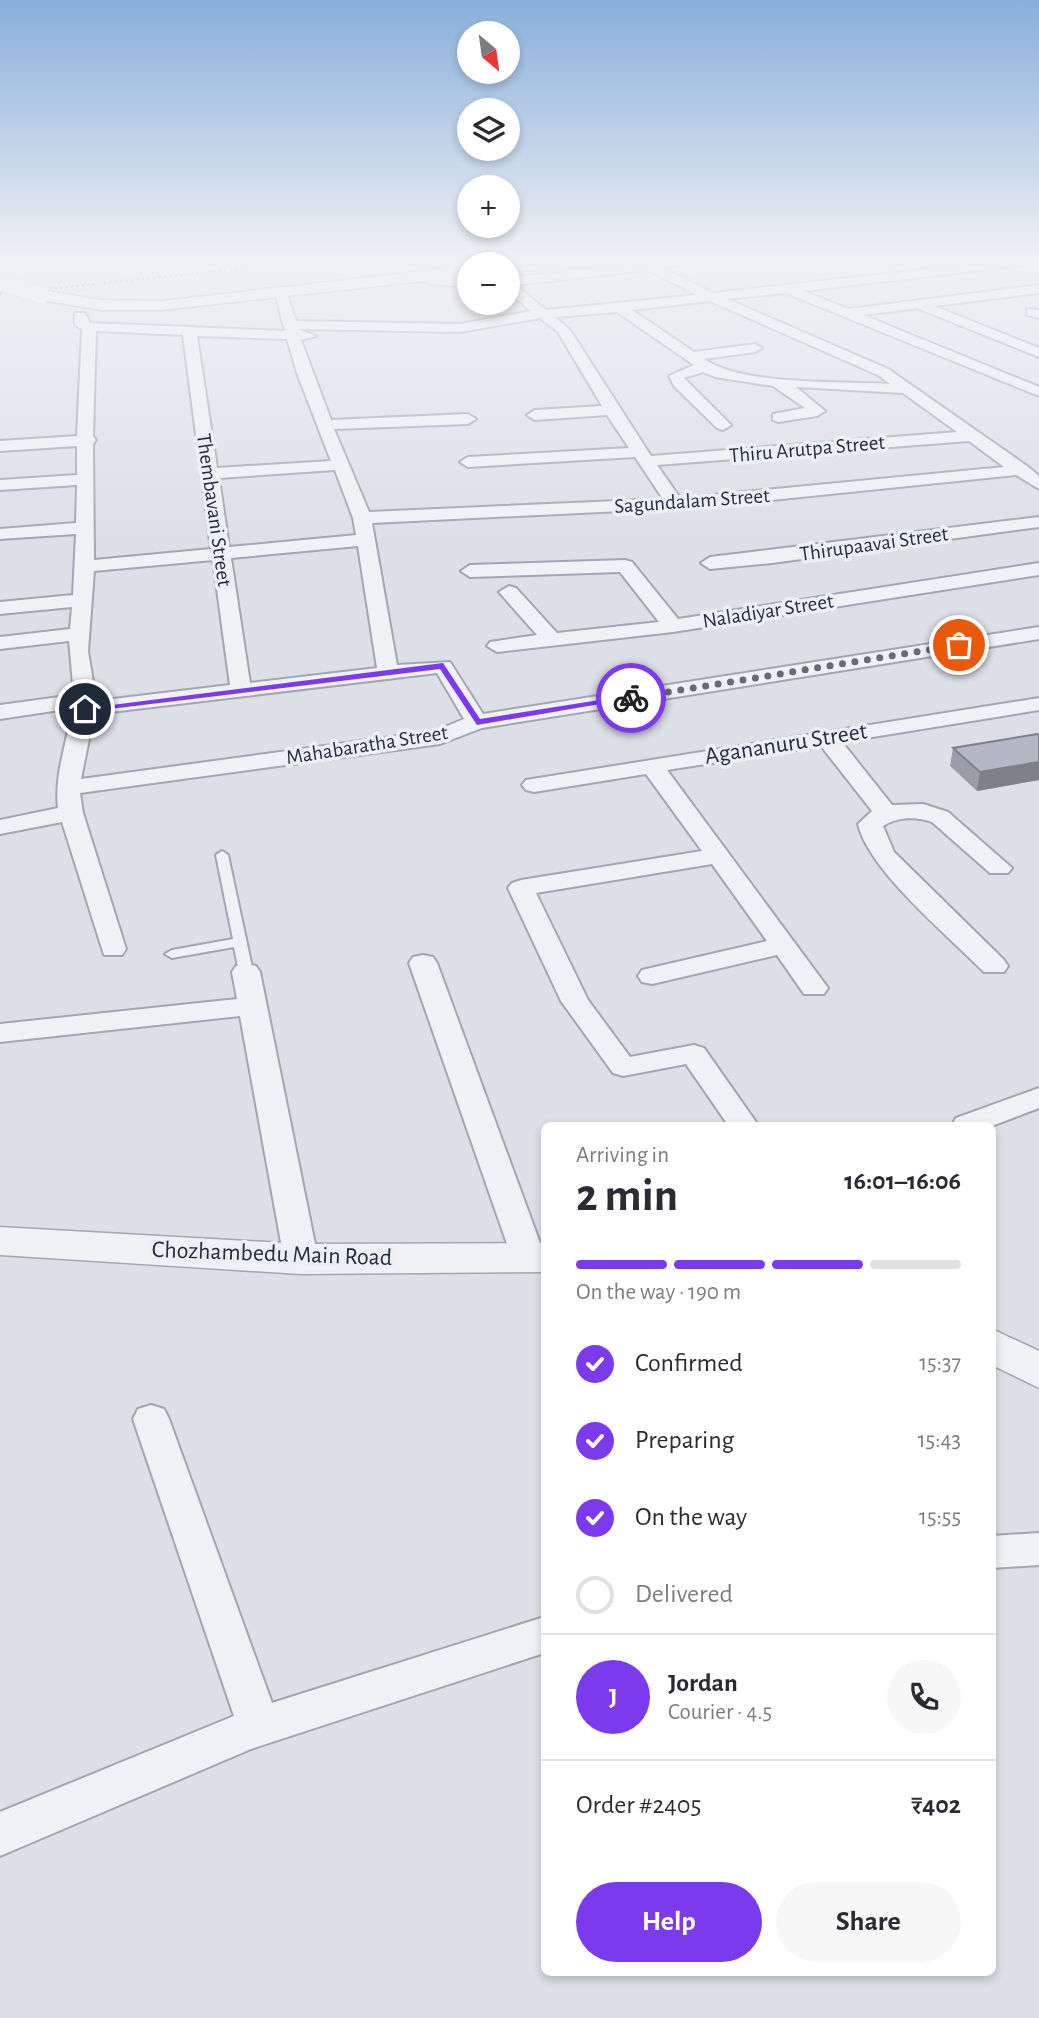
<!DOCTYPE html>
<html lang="en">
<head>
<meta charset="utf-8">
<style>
  body { margin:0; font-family:"Alegreya Sans",sans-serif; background:#f7f7f7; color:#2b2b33; height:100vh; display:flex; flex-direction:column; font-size:26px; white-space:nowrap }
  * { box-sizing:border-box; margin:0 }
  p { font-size:23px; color:#7c7c81 }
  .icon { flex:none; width:38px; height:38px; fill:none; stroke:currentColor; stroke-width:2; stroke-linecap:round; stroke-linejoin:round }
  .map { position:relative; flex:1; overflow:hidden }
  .side { position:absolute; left:541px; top:1122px; width:455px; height:854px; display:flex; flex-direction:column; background:#fff; border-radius:10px; box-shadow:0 4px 10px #0003 }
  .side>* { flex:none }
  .needle { width:46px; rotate:151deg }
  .buttons { position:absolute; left:457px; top:21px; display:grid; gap:14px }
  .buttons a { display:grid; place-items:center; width:63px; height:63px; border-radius:50%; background:#fff; box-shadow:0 4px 10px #0003; font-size:35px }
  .pin { position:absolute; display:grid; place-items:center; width:60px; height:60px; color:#fff; margin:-30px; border:4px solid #fff; border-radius:50%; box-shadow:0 2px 7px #0007 }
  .courier { position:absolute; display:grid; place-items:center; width:70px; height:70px; margin:-35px; border:5px solid #7c3aed; border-radius:50%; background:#fff; color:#222; box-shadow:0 2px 9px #0007 }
  .summary em { font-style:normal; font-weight:600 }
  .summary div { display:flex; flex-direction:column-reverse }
  .summary { display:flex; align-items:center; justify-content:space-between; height:119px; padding:0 35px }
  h1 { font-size:46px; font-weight:600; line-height:52px }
  .bar { display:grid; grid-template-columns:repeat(4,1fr); gap:10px 7px; align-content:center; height:84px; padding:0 35px }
  .bar i { height:9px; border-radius:5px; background:#e1e1e2 }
  .bar .current { background:#7c3aed }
  .bar p { grid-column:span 4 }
  .line { display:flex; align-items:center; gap:18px; padding:0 35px; border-top:2px solid #e1e1e2 }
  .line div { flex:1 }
  .round { display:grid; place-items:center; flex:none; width:74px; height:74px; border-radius:37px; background:#f7f7f7 }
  ol { padding:0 35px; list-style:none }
  li { display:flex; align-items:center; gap:21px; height:77px }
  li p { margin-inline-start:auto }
  li .icon { padding:7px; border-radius:50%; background:#7c3aed; color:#fff; stroke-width:4 }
  li:last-child { color:#7c7c81 }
  li i { width:38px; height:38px; border:4px solid #e1e1e2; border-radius:50% }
  .action { display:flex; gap:14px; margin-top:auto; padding:14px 35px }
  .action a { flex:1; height:80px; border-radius:42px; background:#7c3aed; color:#fff; font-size:28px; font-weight:600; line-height:80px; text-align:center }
  .action a+a { background:#f7f7f7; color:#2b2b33 }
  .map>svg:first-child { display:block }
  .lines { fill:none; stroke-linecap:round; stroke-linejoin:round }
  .service-casing { stroke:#a3a5b1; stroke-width:4 }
  .minor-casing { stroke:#a3a5b1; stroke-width:4 }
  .tertiary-casing { stroke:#a3a5b1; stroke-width:3 }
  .service { fill:#f0f1f5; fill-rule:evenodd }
  .minor { fill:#f0f1f5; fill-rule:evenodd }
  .tertiary { fill:#f0f1f5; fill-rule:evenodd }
  .rail { stroke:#777c91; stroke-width:2.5; stroke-dasharray:2 3.5; stroke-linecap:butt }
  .tertiary-bridge-casing { stroke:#a3a5b1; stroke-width:18; stroke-linecap:butt }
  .tertiary-bridge { stroke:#f0f1f5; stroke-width:17 }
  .wall { fill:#9b9ea9 }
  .shaded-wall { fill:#7e8189 }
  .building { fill:#b4b8c4; stroke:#7e8189; stroke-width:2 }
  .route { fill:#7c3aed }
  .done { stroke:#676a79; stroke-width:7; stroke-dasharray:0 12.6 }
  .labels { text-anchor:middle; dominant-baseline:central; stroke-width:7; stroke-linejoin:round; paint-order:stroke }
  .far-street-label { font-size:21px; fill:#272b3e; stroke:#eceff5 }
  .street-label { font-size:24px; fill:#272b3e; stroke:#eceff5 }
</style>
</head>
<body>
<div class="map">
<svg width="1039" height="2018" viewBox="0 0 1039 2018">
  <rect width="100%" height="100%" fill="#dddfe7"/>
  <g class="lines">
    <g class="service-casing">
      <path id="service" d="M222 851 228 855 253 972 246 976 239 972 234 947 172 958 165 954 172 950 233 939 216 855Z"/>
    </g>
    <g class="minor-casing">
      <path id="minor" d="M688 258H730L663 268 713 293 1029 258 1031 261 1025 265 803 291 849 309 1039 285V293L934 306 1039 348V357L917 308 863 315 1039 387V396L786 293 727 299 888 369 1027 466 1039 476V489L1016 475 704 507 372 523 397 665 450 662 483 714 1039 627V639L482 728 440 744 80 793 83 813 126 949 122 955H104L62 822 0 834V820L58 808C54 776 67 741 73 708L0 719V705L74 695 69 641 0 649V637L70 629 72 607 0 614V602L73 595 76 534 0 539V529L76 523 77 485 0 490V480L77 475V446L0 451V441L77 436 82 329 75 325V313H85L90 323 285 331 276 297 282 293 288 297 296 321 460 324 531 311 508 292V278ZM648 270 697 295 546 310 515 285ZM710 301 878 375 890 384C840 381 743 386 704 359L755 352 762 348 755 344 694 352 632 310ZM617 312 694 365 669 376 674 386 717 428 723 430 731 425 684 378 703 372 715 377 773 386 805 408 773 414V420L778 422 817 416 825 411 796 387 903 393 957 432 651 456 570 330 555 317ZM540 318 558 332 602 406 535 410 527 415 535 420 607 415 629 448 468 457 460 462 468 467 635 457 663 499 369 512 334 429 468 424 476 419 468 414 331 420 301 340 316 336 298 329 460 332ZM96 331 183 335 211 549 94 560 93 444 96 440 93 436ZM197 336 287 339 297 373 331 461 217 468ZM969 441 1004 467 680 498 657 465ZM335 470 353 518 356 535 229 547 219 478ZM358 546 377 668 250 683 231 558ZM213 560 230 685 96 701 88 651 94 571ZM437 673 464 719 435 731 81 779 94 714Z
        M433 277 469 279V287L429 284 427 281Z
        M1027 309 1039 310V318L1027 315Z
        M1039 517V527L772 563 710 569 701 563 710 557Z
        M625 560 632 562 678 619 1039 563V575L673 632 497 652 487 646 490 642 537 635 499 592 509 586 516 588 557 633 659 622 620 572 470 577 461 571 470 565Z
        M1039 698V710L842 742 892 805 923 804 948 812 1012 868 1008 873H990L932 822C916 816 897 817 883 826L894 852 1004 960 1008 966 1004 972H984C949 936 869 871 858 824L872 811 821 746 667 770 828 988 824 994H804L777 955 652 984 642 982 638 976 642 970 767 941 712 864 536 893 588 1000 630 1057 694 1045 704 1048 758 1125H728L686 1064 623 1076 613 1073 561 1001 508 888 512 883 521 880 702 851 646 774 534 792 526 790 522 785 526 780Z
        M423 955 433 957 437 963 544 1254 541 1266 529 1270 517 1266 512 1258 409 963 413 957Z
        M246 964 256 966 260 972 318 1259 313 1267 301 1271 289 1267 284 1259 240 1016 0 1042V1024L237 999 232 972 236 966Z
        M1039 1088V1108L992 1126 952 1125 956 1118Z
        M151 1405 164 1409 169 1419 272 1703 544 1617V1653L251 1749 0 1856V1812L234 1716 133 1419 138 1409Z
        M1039 1533V1565L992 1568V1536Z"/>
    </g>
    <g class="tertiary-casing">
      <path id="tertiary" d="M553 258H613L606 263 508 272V264H502Z
        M469 266V276L162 310H101L41 300 33 295 41 290 101 300 162 301Z
        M0 1227 301 1244 544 1243V1272L301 1274 0 1255Z
        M992 1329 1039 1351V1388L992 1365Z"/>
    </g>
    <use href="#service" class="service"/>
    <use href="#minor" class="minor"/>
    <use href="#tertiary" class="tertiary"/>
    <path class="rail" d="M0 294 343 258"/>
    <g class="tertiary-bridge-casing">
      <path id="tertiary-bridge" d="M0 282 41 295"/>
    </g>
    <use href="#tertiary-bridge" class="tertiary-bridge"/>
  </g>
  <path class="wall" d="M1039 735V780L977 791 950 766 953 748Z"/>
  <path class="shaded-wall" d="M1039 762V780L977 791 980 772Z"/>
  <path class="building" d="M1037 734 1039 735V762L980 772 953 748Z"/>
  <linearGradient id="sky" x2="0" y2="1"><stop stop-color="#88afdb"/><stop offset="0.48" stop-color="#f0f1f4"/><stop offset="1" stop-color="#f0f1f4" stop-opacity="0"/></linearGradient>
  <rect width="1039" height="541" fill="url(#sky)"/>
  <path class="route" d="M443 663 480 719 631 695 635 698 477 725 440 669 85 712 80 709Z"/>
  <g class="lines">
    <path class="done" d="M631 698 959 645"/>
  </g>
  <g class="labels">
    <g class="far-street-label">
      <text transform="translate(807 449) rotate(-5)">Thiru Arutpa Street</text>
      <text transform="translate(692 501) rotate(-4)">Sagundalam Street</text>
      <text transform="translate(214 510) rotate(82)">Thembavani Street</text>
      <text transform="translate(874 544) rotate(-8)">Thirupaavai Street</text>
      <text transform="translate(768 611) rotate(-9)">Naladiyar Street</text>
      <text transform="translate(367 745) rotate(-9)">Mahabaratha Street</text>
    </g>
    <g class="street-label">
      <text transform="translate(786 744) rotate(-9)">Agananuru Street</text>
      <text transform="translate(272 1254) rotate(2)">Chozhambedu Main Road</text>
    </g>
  </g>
</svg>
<div class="buttons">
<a><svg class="needle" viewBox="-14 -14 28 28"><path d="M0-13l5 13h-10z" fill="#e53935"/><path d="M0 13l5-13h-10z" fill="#7c7c81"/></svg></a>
<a><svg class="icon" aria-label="layers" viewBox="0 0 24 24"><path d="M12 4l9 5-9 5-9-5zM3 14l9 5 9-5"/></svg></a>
<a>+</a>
<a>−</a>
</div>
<div class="pin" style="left:959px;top:645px;background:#ea580c"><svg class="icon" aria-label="bag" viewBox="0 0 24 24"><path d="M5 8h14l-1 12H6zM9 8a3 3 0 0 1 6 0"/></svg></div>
<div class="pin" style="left:85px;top:709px;background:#1f2937"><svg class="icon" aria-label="home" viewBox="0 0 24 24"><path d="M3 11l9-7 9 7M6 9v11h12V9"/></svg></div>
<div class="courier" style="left:631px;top:698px"><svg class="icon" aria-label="bike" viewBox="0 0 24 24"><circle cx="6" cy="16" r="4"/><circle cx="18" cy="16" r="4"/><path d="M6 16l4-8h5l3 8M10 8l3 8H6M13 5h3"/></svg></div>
<section class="side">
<div class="summary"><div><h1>2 min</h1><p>Arriving in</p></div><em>16:01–16:06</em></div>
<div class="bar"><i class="current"></i><i class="current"></i><i class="current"></i><i></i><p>On the way · 190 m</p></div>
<ol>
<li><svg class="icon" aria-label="check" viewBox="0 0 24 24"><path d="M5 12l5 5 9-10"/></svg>Confirmed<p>15:37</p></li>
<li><svg class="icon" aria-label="check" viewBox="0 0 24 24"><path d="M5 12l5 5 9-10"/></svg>Preparing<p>15:43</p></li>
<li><svg class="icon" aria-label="check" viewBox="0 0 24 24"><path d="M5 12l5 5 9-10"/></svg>On the way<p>15:55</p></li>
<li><i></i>Delivered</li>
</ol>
<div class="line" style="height:126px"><b class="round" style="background:#7c3aed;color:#fff">J</b><div><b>Jordan</b><p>Courier · 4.5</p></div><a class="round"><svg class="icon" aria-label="phone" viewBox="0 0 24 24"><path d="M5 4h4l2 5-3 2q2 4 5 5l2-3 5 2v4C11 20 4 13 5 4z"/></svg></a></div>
<div class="line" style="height:91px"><div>Order #2405</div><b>₹402</b></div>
<div class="action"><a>Help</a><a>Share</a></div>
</section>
</div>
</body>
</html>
